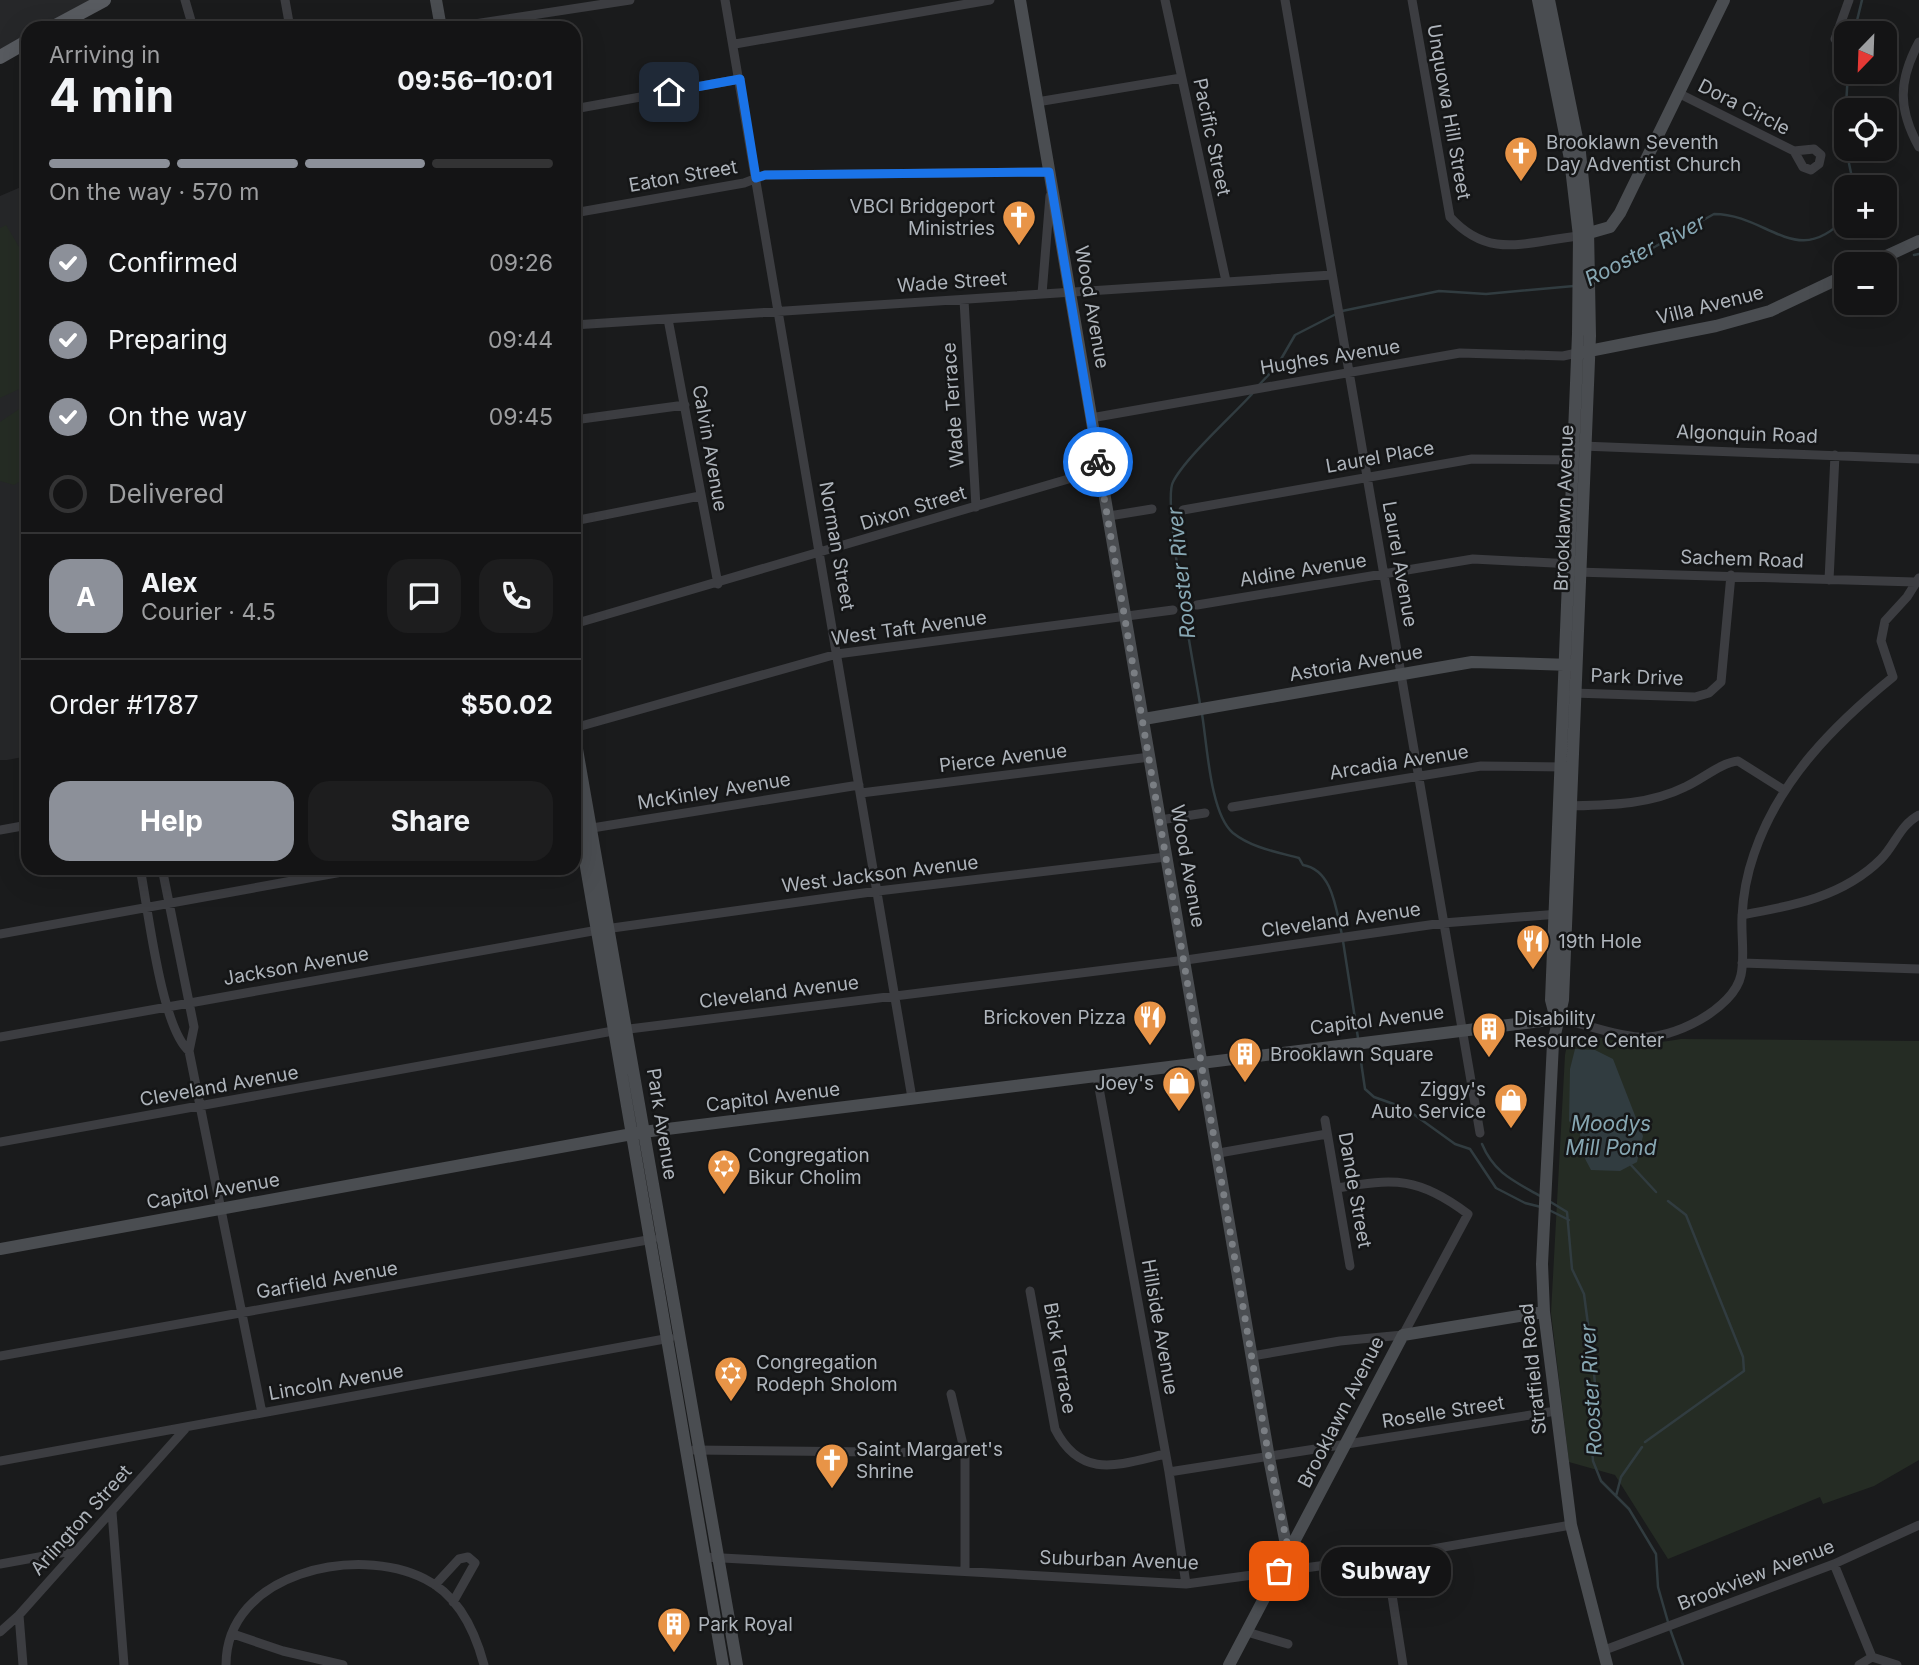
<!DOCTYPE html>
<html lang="en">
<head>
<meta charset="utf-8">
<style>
  body { margin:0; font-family:Inter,sans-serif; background:#1d1d1e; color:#f1f3f6; height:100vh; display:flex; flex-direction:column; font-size:26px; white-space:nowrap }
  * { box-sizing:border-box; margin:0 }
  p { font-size:23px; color:#9d9ea0 }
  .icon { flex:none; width:38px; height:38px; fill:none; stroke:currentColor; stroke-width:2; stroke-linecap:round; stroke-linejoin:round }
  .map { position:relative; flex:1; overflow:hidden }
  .sheet { position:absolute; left:21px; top:21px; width:560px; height:854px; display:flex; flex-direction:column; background:#141415; border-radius:21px; box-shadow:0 7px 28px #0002,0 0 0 2px #333334 }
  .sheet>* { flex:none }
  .needle { width:46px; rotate:203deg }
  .buttons { position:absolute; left:1834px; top:21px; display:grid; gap:14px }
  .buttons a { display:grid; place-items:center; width:63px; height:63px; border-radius:14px; background:#141415; box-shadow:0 7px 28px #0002,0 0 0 2px #333334; font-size:35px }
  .pin { position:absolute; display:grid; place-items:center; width:60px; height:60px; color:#fff; margin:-30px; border-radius:14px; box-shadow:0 4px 10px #0006 }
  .courier { position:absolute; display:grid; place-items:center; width:70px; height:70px; margin:-35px; border:5px solid #1a73e8; border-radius:50%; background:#fff; color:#222; box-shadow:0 2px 9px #0007 }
  .bubble { position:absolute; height:49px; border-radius:21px; background:#141415; box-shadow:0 7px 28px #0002,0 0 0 2px #333334; font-size:23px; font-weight:700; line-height:49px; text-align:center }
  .headline em { font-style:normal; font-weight:700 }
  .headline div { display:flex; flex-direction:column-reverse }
  .headline { display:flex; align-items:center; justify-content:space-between; height:119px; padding:0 28px }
  h1 { font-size:46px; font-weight:700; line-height:52px }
  .bar { display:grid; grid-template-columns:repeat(4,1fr); gap:10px 7px; align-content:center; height:84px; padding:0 28px }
  .bar i { height:9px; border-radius:5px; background:#333334 }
  .bar .active { background:#8c9099 }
  .bar p { grid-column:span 4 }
  .line { display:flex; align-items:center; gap:18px; padding:0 28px; border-top:2px solid #333334 }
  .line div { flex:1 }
  .round { display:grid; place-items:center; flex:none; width:74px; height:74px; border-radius:21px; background:#1d1d1e }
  ol { padding:0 28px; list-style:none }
  li { display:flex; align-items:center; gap:21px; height:77px }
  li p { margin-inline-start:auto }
  li .icon { padding:7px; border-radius:50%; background:#8c9099; color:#fff; stroke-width:4 }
  li:last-child { color:#9d9ea0 }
  li i { width:38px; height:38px; border:4px solid #333334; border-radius:50% }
  .action { display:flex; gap:14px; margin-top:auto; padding:14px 28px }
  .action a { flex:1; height:80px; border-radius:21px; background:#8c9099; color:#fff; font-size:28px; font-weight:700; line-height:80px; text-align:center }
  .action a+a { background:#1d1d1e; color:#f1f3f6 }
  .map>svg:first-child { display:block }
  .built { fill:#262729 }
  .green { fill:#252c24 }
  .water { fill:#313c40 }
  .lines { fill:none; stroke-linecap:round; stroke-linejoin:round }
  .stream { stroke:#313c40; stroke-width:2.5 }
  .street { stroke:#3c3d41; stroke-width:9 }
  .secondary { stroke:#4a4d51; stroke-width:12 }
  .primary { stroke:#585b60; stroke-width:14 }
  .done { stroke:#7a7e83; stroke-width:7; stroke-dasharray:0 12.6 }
  .route { stroke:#1a73e8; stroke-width:9 }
  .labels { text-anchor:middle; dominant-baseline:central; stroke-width:5; stroke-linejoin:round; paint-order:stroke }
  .street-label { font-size:19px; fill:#aeb4bb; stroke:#151617 }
  .poi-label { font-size:19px; fill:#aeb4bb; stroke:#151617; text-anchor:start }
  .water-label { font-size:21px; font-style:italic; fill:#87a7b3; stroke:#151617 }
</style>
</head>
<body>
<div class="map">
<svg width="1919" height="1665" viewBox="0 0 1919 1665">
  <rect width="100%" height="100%" fill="#1a1b1c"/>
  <path class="built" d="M0 0H90L38 28H28V34L0 49Z
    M28 184V756L7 760H0V196Z"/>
  <path class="green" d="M6 225 28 262V385L0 398V228Z
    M28 403V477L14 485 0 481V422Z
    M1584 1034C1618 1042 1646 1046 1681 1039L1919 1041V1460L1874 1486 1823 1504 1820 1497 1668 1559 1615 1475 1569 1462 1551 1313 1565 1055 1568 1040Z"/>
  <path class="water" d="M1575 1049 1595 1050 1613 1059 1643 1136 1637 1162 1620 1171 1591 1170 1582 1153 1580 1133 1569 1121 1570 1069Z"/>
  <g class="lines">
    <path class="stream" d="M1854 33 1862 0
      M1848 72 1844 140 1854 187
      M1914 255 1919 254
      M1593 281 1714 214C1768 214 1797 271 1846 217
      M1342 311 1439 291 1486 294 1574 286
      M1258 386 1277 366 1295 335 1336 314
      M1200 704C1195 671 1162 502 1173 482 1185 458 1232 416 1252 394
      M1202 714C1207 743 1210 814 1233 833 1252 848 1277 852 1299 858L1303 865C1333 870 1336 910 1342 935
      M1343 941 1358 1038
      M1359 1048 1365 1089 1374 1097 1405 1108 1455 1144 1470 1149 1496 1188 1525 1203 1541 1207
      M1482 1144C1494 1173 1514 1181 1540 1196
      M1631 1165 1656 1192
      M1549 1201 1567 1212 1572 1269 1584 1294 1593 1362 1596 1395 1591 1436 1593 1461 1601 1481 1629 1509 1656 1554 1658 1587 1668 1622
      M1547 1209 1569 1220
      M1645 1442 1744 1371 1743 1357 1686 1215 1668 1201
      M1616 1496 1621 1477 1642 1447
      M1670 1629 1683 1665"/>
    <path class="street" d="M185 0 192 24
      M285 0 290 28
      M725 0 912 1098
      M1165 0 1226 281
      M1285 0C1350 378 1414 756 1480 1133
      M1412 0 1450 217C1490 261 1527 241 1579 236
      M448 28 630 0
      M1835 39 1849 0
      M1919 42C1898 81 1898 109 1919 147
      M735 44 990 0
      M1678 93 1794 151 1814 149 1821 155 1819 164 1811 170 1803 167 1794 151
      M1037 102 1181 78
      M574 109 740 79
      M574 213 744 183 765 175 1049 172
      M1042 294 1050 196
      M964 300 976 507
      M668 319 718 584
      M574 325 1332 275
      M1091 418 1460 353 1563 356 1577 353
      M574 420 685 405
      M1582 446 1919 459
      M1183 510 1472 459 1576 460
      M1109 516 1152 509
      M574 521 700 496
      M1576 572 1915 582
      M1829 580 1835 455
      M1197 605 1473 559 1573 564
      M574 624 1099 470
      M1573 693 1695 697 1709 693 1721 682 1731 575
      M574 728 837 654 1173 610
      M861 793 1150 757
      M1568 806C1608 805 1649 805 1685 787 1703 779 1720 763 1738 761L1784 790
      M1232 807 1481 766 1566 767
      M1160 820 1205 813
      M586 829 859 785
      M0 830 28 825
      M140 868C148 908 161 1027 189 1051
      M162 868 194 1027 189 1051 262 1413
      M1742 915C1792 906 1843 897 1881 859 1895 845 1900 825 1919 815
      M0 934 364 868
      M1742 963 1919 969
      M1557 1019C1585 1023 1611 1035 1639 1037 1672 1040 1734 1009 1741 975 1745 956 1741 936 1742 917 1743 895 1747 874 1754 854 1779 780 1834 725 1893 677L1881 641 1885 621 1907 597 1919 578
      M0 1037 598 930 878 891 1166 857
      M1097 1077 1169 1472 1186 1584
      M1325 1120 1350 1266
      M0 1142 613 1031 1186 960 1443 923 1559 914
      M1219 1153 1327 1134
      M1030 1291 1055 1429C1081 1480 1118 1465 1165 1454
      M0 1356 653 1239
      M1252 1356 1340 1341 1403 1335 1468 1214C1419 1177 1395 1178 1337 1188
      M951 1394 965 1453V1569
      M694 1450 965 1453
      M0 1461 670 1338
      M1169 1472 1556 1411
      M112 1512 124 1665
      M704 1557 1186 1584 1386 1557 1571 1525
      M1386 1557 1403 1665
      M0 1564 77 1550
      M1834 1564 1872 1657 1897 1665
      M435 1585 459 1559 468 1557 475 1563 453 1602
      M19 1615 23 1665
      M0 1632 19 1615 185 1429
      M1247 1632 1288 1644
      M233 1634 283 1651 343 1665
      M1602 1651 1834 1564 1919 1525
      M226 1665C226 1573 357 1544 425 1579 458 1595 475 1631 484 1665
      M1859 1665 1872 1657"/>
    <path class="secondary" d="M436 0 441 28
      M1020 0 1269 1458 1288 1555
      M1538 0 1570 159 1579 236 1578 334 1551 1000 1556 1019
      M1549 0 1580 153 1588 229 1590 336 1563 1000 1553 1043 1542 1264 1544 1312 1571 1525 1607 1665
      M1582 235 1610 227 1620 213 1724 0
      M1869 264 1919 241
      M1584 352 1716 326 1770 311 1846 275
      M1144 719 1472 662 1572 665
      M574 732 737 1665
      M574 797 723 1665
      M0 1249 643 1132 1557 1019
      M1229 1665 1403 1335 1544 1312"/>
    <path class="primary" d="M52 28 104 0
      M0 57 28 41"/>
  </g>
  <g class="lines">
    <path class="done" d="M1098 462 1269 1458 1287 1543 1288 1555 1279 1571"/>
    <path class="route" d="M669 92 740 79 756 178 765 175 1049 172 1098 462"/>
  </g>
  <defs>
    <g id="church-pin" transform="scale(1.75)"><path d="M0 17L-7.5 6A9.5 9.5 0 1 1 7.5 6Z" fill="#e89447" stroke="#151617"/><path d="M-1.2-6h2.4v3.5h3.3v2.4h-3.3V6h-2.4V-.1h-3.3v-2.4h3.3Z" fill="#fff"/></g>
    <g id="restaurant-pin" transform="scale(1.75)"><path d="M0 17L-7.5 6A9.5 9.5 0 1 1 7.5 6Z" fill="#e89447" stroke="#151617"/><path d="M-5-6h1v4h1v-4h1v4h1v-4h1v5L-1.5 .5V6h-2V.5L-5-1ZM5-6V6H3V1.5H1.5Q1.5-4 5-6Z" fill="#fff"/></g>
    <g id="building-pin" transform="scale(1.75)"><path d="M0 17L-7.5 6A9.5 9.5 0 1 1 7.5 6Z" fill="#e89447" stroke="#151617"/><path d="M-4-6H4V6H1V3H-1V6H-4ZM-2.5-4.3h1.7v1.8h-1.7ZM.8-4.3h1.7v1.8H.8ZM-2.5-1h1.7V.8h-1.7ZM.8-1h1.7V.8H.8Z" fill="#fff"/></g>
    <g id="shop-pin" transform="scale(1.75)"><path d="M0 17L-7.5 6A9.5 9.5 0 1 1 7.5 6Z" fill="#e89447" stroke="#151617"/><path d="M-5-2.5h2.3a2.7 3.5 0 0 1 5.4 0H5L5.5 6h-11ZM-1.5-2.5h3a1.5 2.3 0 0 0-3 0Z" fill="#fff"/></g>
    <g id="synagogue-pin" transform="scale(1.75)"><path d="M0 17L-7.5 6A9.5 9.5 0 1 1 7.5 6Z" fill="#e89447" stroke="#151617"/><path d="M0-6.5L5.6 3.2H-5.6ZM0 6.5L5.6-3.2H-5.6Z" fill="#fff"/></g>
  </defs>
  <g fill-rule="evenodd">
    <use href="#church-pin" x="1521" y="153"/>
    <use href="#church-pin" x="1019" y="217"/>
    <use href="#restaurant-pin" x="1533" y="941"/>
    <use href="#restaurant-pin" x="1150" y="1017"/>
    <use href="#building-pin" x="1489" y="1029"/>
    <use href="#building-pin" x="1245" y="1054"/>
    <use href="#shop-pin" x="1179" y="1083"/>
    <use href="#shop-pin" x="1511" y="1100"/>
    <use href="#synagogue-pin" x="724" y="1166"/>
    <use href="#synagogue-pin" x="731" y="1373"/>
    <use href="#church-pin" x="832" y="1460"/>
    <use href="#building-pin" x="674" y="1624"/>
  </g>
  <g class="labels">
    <g class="street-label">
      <text transform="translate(1744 107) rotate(27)">Dora Circle</text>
      <text transform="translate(1449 112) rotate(80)">Unquowa Hill Street</text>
      <text transform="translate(1212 137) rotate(78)">Pacific Street</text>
      <text transform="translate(683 176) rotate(-10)">Eaton Street</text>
      <text transform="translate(952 282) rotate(-4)">Wade Street</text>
      <text transform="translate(1710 305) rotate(-14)">Villa Avenue</text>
      <text transform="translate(1092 307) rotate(80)">Wood Avenue</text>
      <text transform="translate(1330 357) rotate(-9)">Hughes Avenue</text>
      <text transform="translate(953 405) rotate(-94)">Wade Terrace</text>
      <text transform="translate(1747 434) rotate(2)">Algonquin Road</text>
      <text transform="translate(710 448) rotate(80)">Calvin Avenue</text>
      <text transform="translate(1380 457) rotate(-10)">Laurel Place</text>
      <text transform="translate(913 508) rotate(-17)">Dixon Street</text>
      <text transform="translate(1564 508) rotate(-88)">Brooklawn Avenue</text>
      <text transform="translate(837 546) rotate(80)">Norman Street</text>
      <text transform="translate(1742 559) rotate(2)">Sachem Road</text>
      <text transform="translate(1400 564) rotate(80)">Laurel Avenue</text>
      <text transform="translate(1303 570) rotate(-9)">Aldine Avenue</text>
      <text transform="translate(909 628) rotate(-8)">West Taft Avenue</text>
      <text transform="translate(1356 663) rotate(-10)">Astoria Avenue</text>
      <text transform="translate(1637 677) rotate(2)">Park Drive</text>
      <text transform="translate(1003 758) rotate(-7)">Pierce Avenue</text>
      <text transform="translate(1399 762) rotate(-9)">Arcadia Avenue</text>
      <text transform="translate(714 791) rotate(-9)">McKinley Avenue</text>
      <text transform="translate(1188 866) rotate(80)">Wood Avenue</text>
      <text transform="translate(880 874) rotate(-7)">West Jackson Avenue</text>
      <text transform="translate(1341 920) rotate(-8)">Cleveland Avenue</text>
      <text transform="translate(296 966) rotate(-10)">Jackson Avenue</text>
      <text transform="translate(779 992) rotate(-7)">Cleveland Avenue</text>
      <text transform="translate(1377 1020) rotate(-7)">Capitol Avenue</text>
      <text transform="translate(219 1086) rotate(-10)">Cleveland Avenue</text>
      <text transform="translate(773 1097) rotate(-7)">Capitol Avenue</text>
      <text transform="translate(662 1124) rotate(81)">Park Avenue</text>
      <text transform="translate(1355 1190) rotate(80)">Dande Street</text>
      <text transform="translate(213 1191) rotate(-10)">Capitol Avenue</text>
      <text transform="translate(327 1280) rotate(-10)">Garfield Avenue</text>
      <text transform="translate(1160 1327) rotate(80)">Hillside Avenue</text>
      <text transform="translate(1060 1358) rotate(80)">Bick Terrace</text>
      <text transform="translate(1533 1369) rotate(-96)">Stratfield Road</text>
      <text transform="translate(336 1382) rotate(-10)">Lincoln Avenue</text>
      <text transform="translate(1341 1412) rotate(-63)">Brooklawn Avenue</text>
      <text transform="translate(1443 1412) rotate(-9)">Roselle Street</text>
      <text transform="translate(81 1520) rotate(-48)">Arlington Street</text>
      <text transform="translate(1119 1560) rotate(2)">Suburban Avenue</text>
      <text transform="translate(1756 1575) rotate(-21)">Brookview Avenue</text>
    </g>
    <g class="poi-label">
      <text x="1546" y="142">Brooklawn Seventh<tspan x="1546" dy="22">Day Adventist Church</tspan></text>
      <text x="995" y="206" text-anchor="end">VBCI Bridgeport<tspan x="995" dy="22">Ministries</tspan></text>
      <text x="1558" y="941">19th Hole</text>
      <text x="1126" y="1017" text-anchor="end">Brickoven Pizza</text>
      <text x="1514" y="1018">Disability<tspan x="1514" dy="22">Resource Center</tspan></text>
      <text x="1270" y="1054">Brooklawn Square</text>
      <text x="1154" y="1083" text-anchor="end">Joey's</text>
      <text x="1486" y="1089" text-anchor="end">Ziggy's<tspan x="1486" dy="22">Auto Service</tspan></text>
      <text x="748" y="1155">Congregation<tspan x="748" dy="22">Bikur Cholim</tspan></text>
      <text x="756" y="1362">Congregation<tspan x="756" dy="22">Rodeph Sholom</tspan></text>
      <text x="856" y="1449">Saint Margaret's<tspan x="856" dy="22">Shrine</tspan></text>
      <text x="698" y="1624">Park Royal</text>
    </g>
    <g class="water-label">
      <text transform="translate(1645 250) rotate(-27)">Rooster River</text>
      <text transform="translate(1181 573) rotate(-96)">Rooster River</text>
      <text x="1611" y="1123">Moodys<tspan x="1611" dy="24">Mill Pond</tspan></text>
      <text transform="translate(1591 1390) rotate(-93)">Rooster River</text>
    </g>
  </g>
</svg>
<div class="buttons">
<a><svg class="needle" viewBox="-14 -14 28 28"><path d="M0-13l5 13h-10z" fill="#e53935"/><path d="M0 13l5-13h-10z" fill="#9d9ea0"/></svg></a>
<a><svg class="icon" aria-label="locate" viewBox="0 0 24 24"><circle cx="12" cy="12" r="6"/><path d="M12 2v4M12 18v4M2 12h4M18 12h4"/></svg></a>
<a>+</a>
<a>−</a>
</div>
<div class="pin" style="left:1279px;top:1571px;background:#ea580c"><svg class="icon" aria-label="bag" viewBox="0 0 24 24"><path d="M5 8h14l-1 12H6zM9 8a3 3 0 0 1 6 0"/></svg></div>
<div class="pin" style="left:669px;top:92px;background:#1f2937"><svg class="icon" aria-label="home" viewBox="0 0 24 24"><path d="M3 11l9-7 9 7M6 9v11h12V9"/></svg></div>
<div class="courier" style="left:1098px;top:462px"><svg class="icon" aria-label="bike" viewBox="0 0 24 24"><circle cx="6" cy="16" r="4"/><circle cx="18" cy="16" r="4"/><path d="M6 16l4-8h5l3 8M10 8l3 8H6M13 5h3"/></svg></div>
<div class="bubble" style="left:1321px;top:1547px;width:130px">Subway</div>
<section class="sheet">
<div class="headline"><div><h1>4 min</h1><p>Arriving in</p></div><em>09:56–10:01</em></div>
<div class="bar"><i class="active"></i><i class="active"></i><i class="active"></i><i></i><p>On the way · 570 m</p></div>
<ol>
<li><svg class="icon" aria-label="check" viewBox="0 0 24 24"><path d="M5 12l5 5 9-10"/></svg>Confirmed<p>09:26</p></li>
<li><svg class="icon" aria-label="check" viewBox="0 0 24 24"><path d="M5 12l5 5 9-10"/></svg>Preparing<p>09:44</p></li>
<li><svg class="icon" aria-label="check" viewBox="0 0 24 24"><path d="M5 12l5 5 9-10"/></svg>On the way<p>09:45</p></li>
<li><i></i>Delivered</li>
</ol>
<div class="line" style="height:126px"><b class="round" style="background:#8c9099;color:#fff">A</b><div><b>Alex</b><p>Courier · 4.5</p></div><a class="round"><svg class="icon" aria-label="chat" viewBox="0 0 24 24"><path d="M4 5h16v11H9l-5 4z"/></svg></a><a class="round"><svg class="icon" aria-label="phone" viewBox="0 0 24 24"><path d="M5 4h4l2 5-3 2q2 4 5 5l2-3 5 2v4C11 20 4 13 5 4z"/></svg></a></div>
<div class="line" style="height:91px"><div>Order #1787</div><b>$50.02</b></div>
<div class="action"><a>Help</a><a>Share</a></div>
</section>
</div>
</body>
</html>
